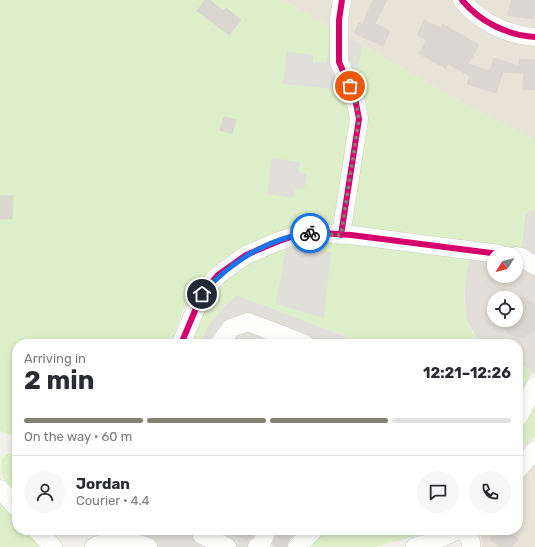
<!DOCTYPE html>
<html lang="en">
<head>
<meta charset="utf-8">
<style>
  body { margin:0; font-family:Rubik,sans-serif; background:#f7f7f7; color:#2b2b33; height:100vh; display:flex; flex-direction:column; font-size:15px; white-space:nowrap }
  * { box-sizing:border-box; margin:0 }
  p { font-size:13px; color:#7c7c81 }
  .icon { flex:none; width:22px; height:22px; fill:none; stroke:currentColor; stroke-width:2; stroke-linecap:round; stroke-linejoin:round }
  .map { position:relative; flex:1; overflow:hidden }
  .side { position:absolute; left:12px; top:339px; width:511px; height:196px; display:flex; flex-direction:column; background:#fff; border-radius:16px; box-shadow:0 2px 6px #0003 }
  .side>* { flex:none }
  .needle { width:26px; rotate:233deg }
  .buttons { position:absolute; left:487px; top:247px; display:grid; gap:8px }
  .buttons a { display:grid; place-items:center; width:36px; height:36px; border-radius:50%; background:#fff; box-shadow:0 2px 6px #0003; font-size:20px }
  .pin { position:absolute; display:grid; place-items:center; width:34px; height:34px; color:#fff; margin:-17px; border:2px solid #fff; border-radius:50%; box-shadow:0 1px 4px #0007 }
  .courier { position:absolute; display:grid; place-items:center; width:40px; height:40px; margin:-20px; border:3px solid #1a73e8; border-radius:50%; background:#fff; color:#222; box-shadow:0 1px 5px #0007 }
  .summary em { font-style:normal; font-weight:700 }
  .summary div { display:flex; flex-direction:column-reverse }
  .summary { display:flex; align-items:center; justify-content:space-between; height:68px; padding:0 12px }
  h1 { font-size:26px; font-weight:700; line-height:30px }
  .bar { display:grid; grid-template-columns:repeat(4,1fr); gap:6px 4px; align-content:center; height:48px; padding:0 12px }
  .bar i { height:5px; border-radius:3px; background:#e1e1e2 }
  .bar .on { background:#858074 }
  .bar p { grid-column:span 4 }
  .line { display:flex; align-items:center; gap:10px; padding:0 12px; border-top:1px solid #e1e1e2 }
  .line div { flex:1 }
  .round { display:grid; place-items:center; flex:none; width:42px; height:42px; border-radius:21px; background:#f7f7f7 }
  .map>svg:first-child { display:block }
  .residential { fill:#e7e3d7 }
  .industrial { fill:#e2dfd8; fill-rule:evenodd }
  .green { fill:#ddefc8 }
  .parking { fill:#e1dfda }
  .building { fill:#dad7d1; stroke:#dbd7d0 }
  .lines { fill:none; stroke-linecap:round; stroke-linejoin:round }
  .minor-casing { stroke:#d0cec8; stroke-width:19 }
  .minor { stroke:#fdfdfc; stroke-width:18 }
  .cycleway-casing { stroke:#fff; stroke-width:8 }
  .cycleway { stroke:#d6006c; stroke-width:6 }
  .done { stroke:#858074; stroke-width:4; stroke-dasharray:0 7.2 }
  .route { stroke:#1a73e8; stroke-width:5 }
</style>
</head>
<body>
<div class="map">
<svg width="535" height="547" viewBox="0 0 535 547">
  <rect width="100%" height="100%" fill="#f2f0ea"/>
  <path class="residential" d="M282 0H535V140L476 110Z
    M535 463V547H482L481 530H518V484Z"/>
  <path class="industrial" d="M535 209V374L518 363V344H485L477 339 466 319 464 287 469 258 494 263V276H516V268L519 269 525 214ZM494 298H516V320H494Z"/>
  <path class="green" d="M0 0H282L476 110 535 140V209L525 214 519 269 516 268V254H494V263L469 258C464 286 457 327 485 344H365L236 295 211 321 199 344H187L208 299 223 280 286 231C256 239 219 257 199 282 185 299 179 323 171 344H17V437L0 431Z
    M518 363 532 372 518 398Z
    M535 395V436L526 445 518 442V429Z
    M9 453 17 455V496C5 484 0 476 2 458Z
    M0 502 17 520V530H27L41 547H0Z
    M322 530H437L375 547H302Z"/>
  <path class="parking" d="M331 28 362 45 355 85H341L334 89 283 84 287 51 313 55V63L327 62Z
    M272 158 300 162 299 172 307 174 304 189 295 188 293 198 267 194Z
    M286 247 331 252 324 318 276 304Z
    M236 295 365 344H260L261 341 247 340 241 344H199L211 321Z
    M162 530H221L254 544 255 547H109L108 533Z"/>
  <path class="building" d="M205 0H210L223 11 226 8 241 20 229 35 197 11Z
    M373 0H387L375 24 390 31 383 46 354 33 359 23 362 25Z
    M512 0H535V16L533 15 532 19 507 15Z
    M424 20 441 28 443 24 479 45 468 64 490 71 494 58 519 66V59L535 60V90L523 89 524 73 503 72 496 93 467 84 470 76 448 64 446 68 419 54 426 40 417 35Z
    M224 117 236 120 232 134 220 130Z
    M0 196H13L12 219H0Z
    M516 297 526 298 535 305V330L523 337 510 335 497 320H516Z
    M222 530H256L253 537 248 541Z
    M277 530H299L289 540 287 547H276L272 545Z
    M498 530H518L513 535 518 539 512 547H500L490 539Z"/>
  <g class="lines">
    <g class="minor-casing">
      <path id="minor" d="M462 0C480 22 507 35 535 37
        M341 235 359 119 355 98 339 62V20L342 0
        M516 256 521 257 535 266
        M181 344 202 294 218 275 246 255 279 241 300 234 308 232 351 235 499 254
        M219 344 231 328 248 322 285 336
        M282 344 285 336 305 344
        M518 418 535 386
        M518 470 535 450
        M0 489 17 508
        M37 530 53 547
        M465 530 471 542V547
        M202 535 227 547
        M94 547C108 538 134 542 148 547
        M257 547 261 545 267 530
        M297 547 314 530
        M415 547 426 544 459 530"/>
    </g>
    <use href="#minor" class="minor"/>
    <g class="cycleway-casing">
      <path id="cycleway" d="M462 0C480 22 507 35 535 37
        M341 235 359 119 355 98 339 62V20L342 0
        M181 344 202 294 218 275 246 255 279 241 300 234 308 232 351 235 499 254"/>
    </g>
    <use href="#cycleway" class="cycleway"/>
  </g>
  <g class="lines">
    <path class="done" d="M310 233 341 235 359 119 355 98 350 86"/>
    <path class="route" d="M202 294C226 267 254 247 289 237 296 236 303 233 310 233"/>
  </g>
</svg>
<div class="buttons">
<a><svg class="needle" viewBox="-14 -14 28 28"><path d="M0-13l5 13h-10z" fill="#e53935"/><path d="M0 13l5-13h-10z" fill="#7c7c81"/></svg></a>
<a><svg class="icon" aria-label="locate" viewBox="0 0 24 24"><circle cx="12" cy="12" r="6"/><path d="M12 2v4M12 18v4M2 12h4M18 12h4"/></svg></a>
</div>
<div class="pin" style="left:350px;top:86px;background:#ea580c"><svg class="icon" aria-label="bag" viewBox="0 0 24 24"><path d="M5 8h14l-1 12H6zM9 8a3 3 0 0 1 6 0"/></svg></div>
<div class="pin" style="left:202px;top:294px;background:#1f2937"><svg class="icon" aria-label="home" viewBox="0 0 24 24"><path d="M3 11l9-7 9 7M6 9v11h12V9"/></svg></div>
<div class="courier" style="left:310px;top:233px"><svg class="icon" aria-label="bike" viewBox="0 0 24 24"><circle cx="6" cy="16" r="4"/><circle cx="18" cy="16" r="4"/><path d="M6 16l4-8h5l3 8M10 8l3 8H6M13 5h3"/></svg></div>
<section class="side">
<div class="summary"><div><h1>2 min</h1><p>Arriving in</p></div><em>12:21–12:26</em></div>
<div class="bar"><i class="on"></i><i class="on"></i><i class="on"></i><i></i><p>On the way · 60 m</p></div>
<div class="line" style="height:72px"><a class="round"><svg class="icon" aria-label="person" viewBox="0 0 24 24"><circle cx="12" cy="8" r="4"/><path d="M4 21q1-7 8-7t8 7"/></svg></a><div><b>Jordan</b><p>Courier · 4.4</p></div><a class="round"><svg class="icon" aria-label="chat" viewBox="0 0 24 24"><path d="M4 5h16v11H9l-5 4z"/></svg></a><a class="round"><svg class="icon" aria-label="phone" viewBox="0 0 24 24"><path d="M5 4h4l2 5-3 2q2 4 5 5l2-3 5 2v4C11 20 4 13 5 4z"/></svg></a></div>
</section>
</div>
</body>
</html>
